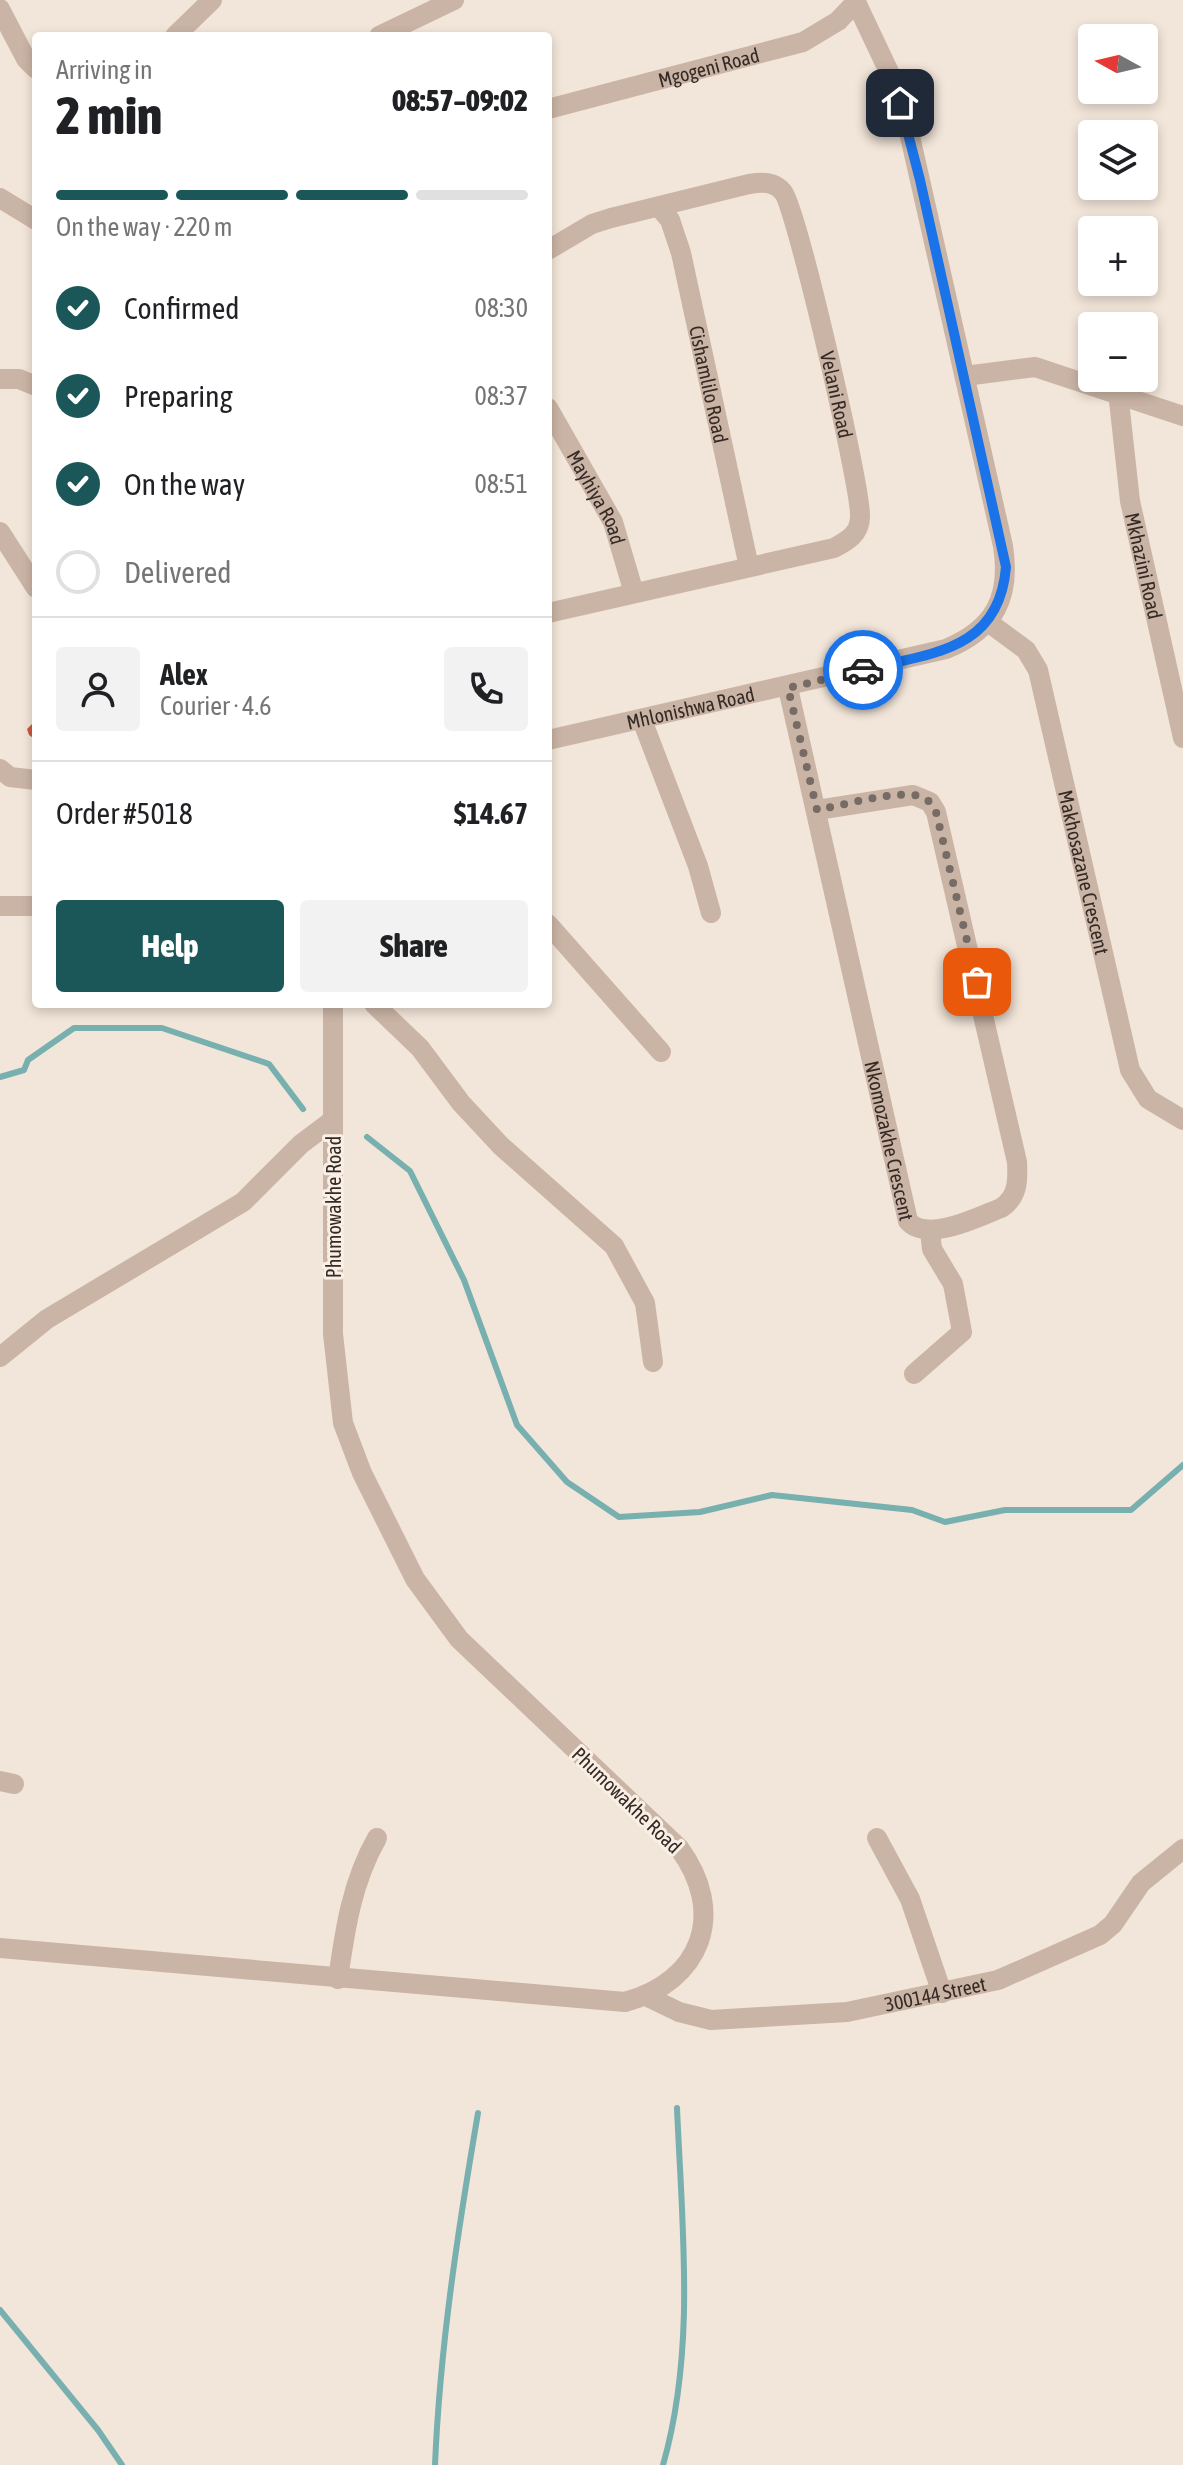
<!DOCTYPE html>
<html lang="en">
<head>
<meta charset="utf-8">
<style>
  body { margin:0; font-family:"Asap Condensed",sans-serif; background:#f2f2f2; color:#202124; height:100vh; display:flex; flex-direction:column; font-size:30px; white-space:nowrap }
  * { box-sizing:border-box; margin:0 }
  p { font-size:26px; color:#757577 }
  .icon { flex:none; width:44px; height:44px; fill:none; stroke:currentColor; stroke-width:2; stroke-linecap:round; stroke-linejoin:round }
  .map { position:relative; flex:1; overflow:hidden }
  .panel { position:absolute; left:32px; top:32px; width:520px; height:976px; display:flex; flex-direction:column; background:#fff; border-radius:8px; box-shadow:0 4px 12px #0003 }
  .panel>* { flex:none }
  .needle { width:52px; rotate:278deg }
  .controls { position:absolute; left:1078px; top:24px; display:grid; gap:16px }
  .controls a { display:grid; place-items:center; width:80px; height:80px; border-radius:8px; background:#fff; box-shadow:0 4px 12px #0003; font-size:40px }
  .pin { position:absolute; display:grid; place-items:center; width:68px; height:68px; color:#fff; margin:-34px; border-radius:16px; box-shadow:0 4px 12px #0006 }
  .courier { position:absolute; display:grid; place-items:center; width:80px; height:80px; margin:-40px; border:6px solid #1a73e8; border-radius:50%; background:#fff; color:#222; box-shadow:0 2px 10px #0007 }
  .overview em { font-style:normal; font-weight:800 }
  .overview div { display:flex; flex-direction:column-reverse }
  .overview { display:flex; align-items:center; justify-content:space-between; height:136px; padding:0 24px }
  h1 { font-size:52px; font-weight:800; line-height:60px }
  .bar { display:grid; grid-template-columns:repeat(4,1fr); gap:12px 8px; align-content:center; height:96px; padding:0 24px }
  .bar i { height:10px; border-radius:6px; background:#e0e0e0 }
  .bar .selected { background:#1b5758 }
  .bar p { grid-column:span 4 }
  .line { display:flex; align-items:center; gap:20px; padding:0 24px; border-top:2px solid #e0e0e0 }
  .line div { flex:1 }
  .round { display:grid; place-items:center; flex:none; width:84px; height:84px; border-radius:8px; background:#f2f2f2 }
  ol { padding:0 24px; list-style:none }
  li { display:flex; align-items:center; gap:24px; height:88px }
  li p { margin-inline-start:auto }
  li .icon { padding:8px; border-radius:50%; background:#1b5758; color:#fff; stroke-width:4 }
  li:last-child { color:#757577 }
  li i { width:44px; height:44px; border:4px solid #e0e0e0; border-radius:50% }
  .primary-button { display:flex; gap:16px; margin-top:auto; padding:16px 24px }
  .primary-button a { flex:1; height:92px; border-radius:8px; background:#1b5758; color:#fff; font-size:32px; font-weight:800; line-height:92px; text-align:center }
  .primary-button a+a { background:#f2f2f2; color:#202124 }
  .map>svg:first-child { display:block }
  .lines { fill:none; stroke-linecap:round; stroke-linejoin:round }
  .stream { stroke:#77b0af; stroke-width:6 }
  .building { fill:#c95a40 }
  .minor { stroke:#cab4a5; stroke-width:20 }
  .done { stroke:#776b65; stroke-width:8; stroke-dasharray:0 14.4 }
  .route { stroke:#1a73e8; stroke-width:10 }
  .labels { text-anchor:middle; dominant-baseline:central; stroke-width:6; stroke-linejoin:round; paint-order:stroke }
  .street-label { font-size:20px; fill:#352a26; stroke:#faefe5 }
</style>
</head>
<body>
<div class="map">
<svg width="1183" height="2465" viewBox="0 0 1183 2465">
  <rect width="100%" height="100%" fill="#f2e5d9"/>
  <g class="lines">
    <path class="stream" d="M0 1077 24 1070 28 1060 74 1028H162L269 1064 303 1109
      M367 1137 410 1171 464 1280 517 1425 567 1482 619 1517 700 1512 772 1495 912 1510 945 1522 1005 1510H1131L1183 1465
      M0 2310 98 2430 122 2465
      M435 2465C440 2346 458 2230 478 2113
      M663 2465C696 2350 682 2226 677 2108"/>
  </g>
  <path class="building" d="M1096 219 1104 230H1092V239L1084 227 1087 221Z
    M36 720V740L29 735 27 729Z"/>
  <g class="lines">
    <g class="minor">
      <path d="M0 9 26 59 36 69"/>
      <path d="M175 36 212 0"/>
      <path d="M379 36 454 0"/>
      <path id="s1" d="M548 109 803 42 838 21 856 2"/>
      <path d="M0 198 36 220"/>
      <path id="s2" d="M659 207 670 220 681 253 749 567"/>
      <path id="s3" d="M548 250 592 224 611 218 749 184C762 182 774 181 783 192 796 206 862 490 860 517 860 534 847 541 834 548L548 613"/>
      <path d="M965 376 1035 367 1183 416"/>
      <path d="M0 379H19L36 386"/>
      <path id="s4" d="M1118 392 1130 501 1183 738"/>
      <path id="s5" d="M548 408 613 522 634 593"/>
      <path d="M0 532 36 588"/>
      <path id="s6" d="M988 622 1026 650 1038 670 1130 1070 1148 1099 1183 1120"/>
      <path id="s7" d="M788 688 908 1221C927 1243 978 1217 1001 1208 1018 1197 1018 1181 1017 1162L936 812 930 802 913 795 817 810"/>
      <path d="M642 720 698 866 711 913"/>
      <path id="s8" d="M548 740 946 649C995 629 1011 597 1003 546L909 132 890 74 855 0"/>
      <path d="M0 769 10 777 36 780"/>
      <path d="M0 906H36"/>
      <path d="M548 924 661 1052"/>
      <path d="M374 1004 420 1048 461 1103 501 1146 614 1246 645 1303 653 1362"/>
      <path d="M0 1357 47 1319 243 1202 301 1144 333 1120"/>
      <path d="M914 1374 962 1332 953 1284 932 1249 930 1231"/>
      <path d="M0 1781 14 1784"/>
      <path d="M877 1838 910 1899 942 1993"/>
      <path d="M0 1948 625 2002C702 1981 727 1913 679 1848L459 1639 415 1579 362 1473 343 1423 333 1334V1004"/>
      <path d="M338 1979C345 1929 352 1882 377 1838"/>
      <path id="s9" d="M646 1996 679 2012 711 2020 847 2012 998 1980 1100 1935 1113 1924 1141 1883 1183 1849"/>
    </g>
  </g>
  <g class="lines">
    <path class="done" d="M863 670 788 688 817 810C841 806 903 787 924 798 930 801 933 806 936 812L977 982"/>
    <path class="route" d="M863 670C930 653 999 652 1006 567L920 180 900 103"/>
  </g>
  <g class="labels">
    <g class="street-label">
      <text stroke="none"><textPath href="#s1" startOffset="166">Mgogeni Road</textPath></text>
      <text stroke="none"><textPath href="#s2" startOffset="186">Cishamlilo Road</textPath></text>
      <text stroke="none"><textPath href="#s3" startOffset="460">Velani Road</textPath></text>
      <text stroke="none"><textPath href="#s5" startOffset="102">Mayhiya Road</textPath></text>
      <text stroke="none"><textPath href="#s4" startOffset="176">Mkhazini Road</textPath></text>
      <text stroke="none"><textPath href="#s8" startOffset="146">Mhlonishwa Road</textPath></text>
      <text stroke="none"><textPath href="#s6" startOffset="278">Makhosazane Crescent</textPath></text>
      <text stroke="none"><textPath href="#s7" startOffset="464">Nkomozakhe Crescent</textPath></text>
      <text transform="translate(333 1207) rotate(-90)">Phumowakhe Road</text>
      <text transform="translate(627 1800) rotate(44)">Phumowakhe Road</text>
      <text stroke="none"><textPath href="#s9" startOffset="296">300144 Street</textPath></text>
    </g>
  </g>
</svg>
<div class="controls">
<a><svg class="needle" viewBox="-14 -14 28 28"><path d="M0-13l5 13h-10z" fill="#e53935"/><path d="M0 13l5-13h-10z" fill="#757577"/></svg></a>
<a><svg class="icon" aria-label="layers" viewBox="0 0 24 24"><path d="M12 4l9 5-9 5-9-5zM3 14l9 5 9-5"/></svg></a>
<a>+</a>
<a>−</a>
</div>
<div class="pin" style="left:977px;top:982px;background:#ea580c"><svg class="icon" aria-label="bag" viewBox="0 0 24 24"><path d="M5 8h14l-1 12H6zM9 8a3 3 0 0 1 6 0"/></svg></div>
<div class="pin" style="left:900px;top:103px;background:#1f2937"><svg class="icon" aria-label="home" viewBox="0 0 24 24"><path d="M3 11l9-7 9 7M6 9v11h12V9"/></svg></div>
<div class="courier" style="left:863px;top:670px"><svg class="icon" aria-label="car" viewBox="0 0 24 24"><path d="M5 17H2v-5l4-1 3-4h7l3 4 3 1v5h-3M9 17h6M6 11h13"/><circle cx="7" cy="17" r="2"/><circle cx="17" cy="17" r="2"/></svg></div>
<section class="panel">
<div class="overview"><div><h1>2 min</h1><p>Arriving in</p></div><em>08:57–09:02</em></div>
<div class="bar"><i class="selected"></i><i class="selected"></i><i class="selected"></i><i></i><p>On the way · 220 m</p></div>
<ol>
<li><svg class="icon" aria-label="check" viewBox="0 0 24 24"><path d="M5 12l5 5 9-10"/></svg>Confirmed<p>08:30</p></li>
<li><svg class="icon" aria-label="check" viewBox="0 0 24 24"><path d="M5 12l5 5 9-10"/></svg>Preparing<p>08:37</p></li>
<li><svg class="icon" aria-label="check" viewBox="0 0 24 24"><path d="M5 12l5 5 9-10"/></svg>On the way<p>08:51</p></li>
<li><i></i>Delivered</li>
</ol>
<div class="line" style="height:144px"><a class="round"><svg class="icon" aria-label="person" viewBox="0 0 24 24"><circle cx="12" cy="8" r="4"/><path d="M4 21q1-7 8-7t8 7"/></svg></a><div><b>Alex</b><p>Courier · 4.6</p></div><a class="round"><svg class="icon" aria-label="phone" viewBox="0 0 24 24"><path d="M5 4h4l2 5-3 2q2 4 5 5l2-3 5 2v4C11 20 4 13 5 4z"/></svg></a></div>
<div class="line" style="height:104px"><div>Order #5018</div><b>$14.67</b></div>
<div class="primary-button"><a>Help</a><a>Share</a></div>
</section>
</div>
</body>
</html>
